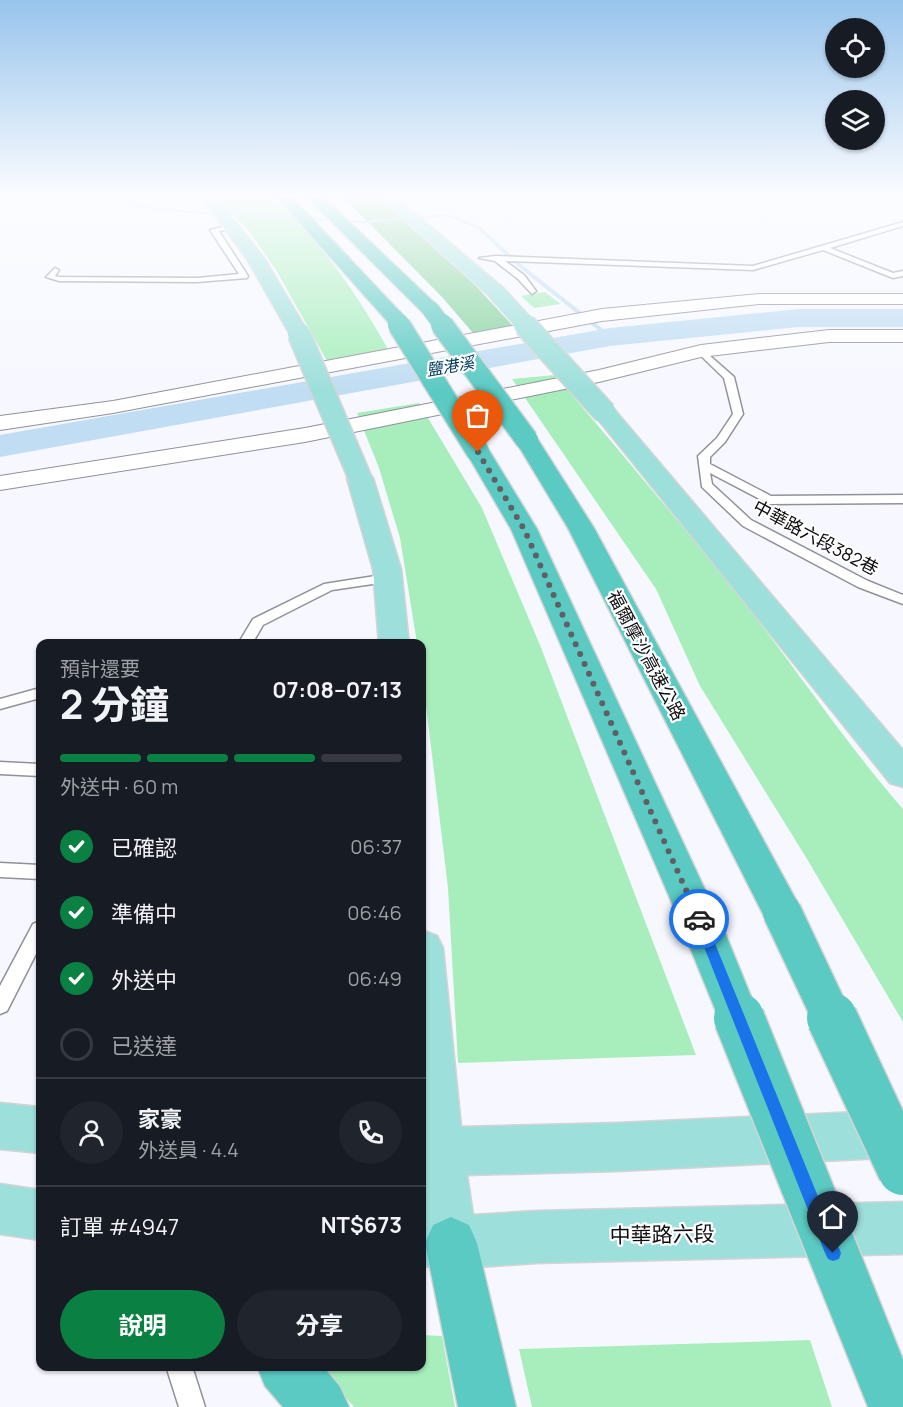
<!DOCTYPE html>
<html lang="zh-TW">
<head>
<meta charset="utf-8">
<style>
  body { margin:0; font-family:Manrope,"Noto Sans TC",sans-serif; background:#20242c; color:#f1f3f6; height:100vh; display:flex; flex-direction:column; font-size:22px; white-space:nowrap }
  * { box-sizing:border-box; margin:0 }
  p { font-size:20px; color:#9ea1a6 }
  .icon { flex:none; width:33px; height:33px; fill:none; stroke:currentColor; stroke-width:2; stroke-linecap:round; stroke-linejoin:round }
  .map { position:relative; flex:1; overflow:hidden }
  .panel { position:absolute; left:36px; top:639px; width:390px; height:732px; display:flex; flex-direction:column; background:#171b24; border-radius:12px; box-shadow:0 2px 4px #0004 }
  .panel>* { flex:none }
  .tools { position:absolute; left:825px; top:18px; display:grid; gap:12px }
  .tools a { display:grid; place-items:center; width:60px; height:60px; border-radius:50%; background:#171b24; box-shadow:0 2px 4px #0004; font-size:30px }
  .pin { position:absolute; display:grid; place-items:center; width:51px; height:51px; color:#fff; margin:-62px -26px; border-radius:50% 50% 50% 0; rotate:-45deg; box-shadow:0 0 6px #0007 }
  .pin .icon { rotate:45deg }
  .courier { position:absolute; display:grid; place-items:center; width:60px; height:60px; margin:-30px; border:4px solid #1a73e8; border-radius:50%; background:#fff; color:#222; box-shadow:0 2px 8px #0007 }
  .head em { font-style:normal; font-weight:700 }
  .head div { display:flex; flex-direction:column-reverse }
  .head { display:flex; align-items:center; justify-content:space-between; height:102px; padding:0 24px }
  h1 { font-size:39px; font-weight:700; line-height:45px }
  .bar { display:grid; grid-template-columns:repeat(4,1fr); gap:9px 6px; align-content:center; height:72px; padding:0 24px }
  .bar i { height:8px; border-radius:4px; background:#363941 }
  .bar .on { background:#0b8043 }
  .bar p { grid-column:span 4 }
  .line { display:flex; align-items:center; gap:15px; padding:0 24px; border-top:2px solid #363941 }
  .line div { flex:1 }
  .round { display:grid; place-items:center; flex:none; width:63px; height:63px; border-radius:32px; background:#20242c }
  ol { padding:0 24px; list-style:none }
  li { display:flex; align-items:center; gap:18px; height:66px }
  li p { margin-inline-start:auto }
  li .icon { padding:6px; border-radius:50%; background:#0b8043; color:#fff; stroke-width:4 }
  li:last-child { color:#9ea1a6 }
  li i { width:33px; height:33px; border:3px solid #363941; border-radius:50% }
  .cta { display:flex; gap:12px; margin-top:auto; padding:12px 24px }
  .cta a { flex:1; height:69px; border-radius:36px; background:#0b8043; color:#fff; font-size:24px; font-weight:700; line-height:69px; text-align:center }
  .cta a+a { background:#20242c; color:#f1f3f6 }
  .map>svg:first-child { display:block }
  .green { fill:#a7eebc }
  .forest { fill:#85d39e }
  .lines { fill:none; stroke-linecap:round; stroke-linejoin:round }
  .stream { fill:#c0ddf3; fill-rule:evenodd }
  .river { fill:#c0ddf3; fill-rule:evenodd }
  .service-casing { stroke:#909199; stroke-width:3 }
  .minor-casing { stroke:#909199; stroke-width:2 }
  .primary-casing { stroke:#d4d4d4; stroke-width:3 }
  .motorway-casing { stroke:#d4d4d4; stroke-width:3 }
  .service { fill:#fff; fill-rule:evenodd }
  .minor { fill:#fff; fill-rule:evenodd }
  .primary { fill:#9ddfdb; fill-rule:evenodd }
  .motorway { fill:#5bcac3; fill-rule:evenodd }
  .primary-bridge-far1-casing { stroke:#d4d4d4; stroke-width:19; stroke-linecap:butt }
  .primary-bridge-casing { stroke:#d4d4d4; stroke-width:25; stroke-linecap:butt }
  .motorway-bridge-far3-casing { stroke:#d4d4d4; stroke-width:19; stroke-linecap:butt }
  .motorway-bridge-far2-casing { stroke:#d4d4d4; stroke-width:25; stroke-linecap:butt }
  .motorway-bridge-far1-casing { stroke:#d4d4d4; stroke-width:41; stroke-linecap:butt }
  .motorway-bridge-casing { stroke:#d4d4d4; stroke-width:53; stroke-linecap:butt }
  .primary-bridge-far1 { stroke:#9ddfdb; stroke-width:17 }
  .primary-bridge { stroke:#9ddfdb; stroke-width:22 }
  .motorway-bridge-far3 { stroke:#5bcac3; stroke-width:17 }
  .motorway-bridge-far2 { stroke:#5bcac3; stroke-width:22 }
  .motorway-bridge-far1 { stroke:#5bcac3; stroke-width:38 }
  .motorway-bridge { stroke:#5bcac3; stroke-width:50 }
  .route { fill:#1a73e8 }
  .done { stroke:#606064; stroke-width:6; stroke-dasharray:0 10.8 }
  .labels { text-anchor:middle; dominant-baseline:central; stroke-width:4.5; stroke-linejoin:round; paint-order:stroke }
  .far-water-label { font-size:16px; font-style:italic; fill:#003d60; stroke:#fff }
  .street-label { font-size:18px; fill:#0e0e11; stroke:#fff }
  .near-street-label { font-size:21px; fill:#0e0e11; stroke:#fff }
</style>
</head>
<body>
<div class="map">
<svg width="903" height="1407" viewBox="0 0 903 1407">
  <rect width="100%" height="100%" fill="#f7f8ff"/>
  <path class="green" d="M213 194H269C319 239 357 293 389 351L327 361 276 270 249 231Z
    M545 292 561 304 534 308 521 296Z
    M555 375C622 454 689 533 753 614 803 679 849 747 903 809V1022L807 859 700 686 656 589 512 379Z
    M419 403 482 508 540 645 696 1055 458 1063 448 888 422 672V644L417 643 400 538 379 468 357 413Z
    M422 1335 442 1336 455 1407H354L318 1367 422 1366Z
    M810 1340 832 1407H532L519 1349Z"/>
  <path class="forest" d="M340 194H377L462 271 513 326 473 333 442 297Z"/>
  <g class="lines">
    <path class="stream" d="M100 194 115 195 135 205 188 211 364 221 448 214 480 227 521 264 613 337 608 338 517 266 478 229 447 216 364 223 188 213 134 207 113 197Z"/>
    <path class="river" d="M799 309H903V327H799L610 346 0 457V435L610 328Z"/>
    <g class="service-casing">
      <path id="service" d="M903 222V226L830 248 893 273 903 271V276L893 278 823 250 753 270 505 261 524 275 536 291 532 294 518 279 495 261 479 258 496 256 753 266Z
        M231 225 234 229 219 231 248 276 247 278 197 282 59 281 46 277 55 268 59 270 55 276 59 277 197 278 239 274 210 230Z
        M701 348 734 377 743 414 725 442 710 457V464L771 496 903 495V503L769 504 710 473 712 484 751 520 868 581 903 595V604L858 587 743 526 702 487 698 456 717 438 733 414 724 378 698 353V349Z
        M388 574 394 578 393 581 332 590 263 625 252 644H238L253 619 324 584Z
        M40 688V698L0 709V699Z
        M0 762 40 764V776L0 774Z
        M0 863 40 865V879L0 877Z
        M40 921V946L7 1011 0 1014V986L33 924Z
        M166 1366H192L205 1407H179Z"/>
    </g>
    <g class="minor-casing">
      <path id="minor" d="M759 294H903V304H759L602 321 113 413 0 430V416L113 401 602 309Z
        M829 330H903V342H829L701 357 599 382 305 442 0 490V476L305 428 599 370 701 345Z"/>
    </g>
    <g class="primary-casing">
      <path id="primary" d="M195 194 215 196 264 258 309 334 306 338H292L247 259 205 202Z
        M376 194H392L503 288 505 292 503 296H489Z
        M605 406 613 408 903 750V787L890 783 597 418 594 413 597 408Z
        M360 470 369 473 373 478 401 569 409 644H379L373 569 347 478 351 473Z
        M422 930 437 936 443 948 461 1127 618 1123 903 1110 902 1157 618 1171 467 1175 473 1215 536 1211 903 1202V1254L536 1263 451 1269 422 1266Z
        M0 1103 40 1107V1153L0 1149Z
        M0 1184 40 1190V1240L0 1234Z"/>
    </g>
    <g class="motorway-casing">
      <path id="motorway" d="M274 194H289L402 314 405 318 402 322H388Z
        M304 194H320L438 306 441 310 438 314H424Z
        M527 433 535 435 594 528 796 900 802 912 796 924 782 929 768 924 568 528 515 440 519 435Z
        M478 445 487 447 537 529 721 924 715 936 701 941 687 936 681 924 511 529 466 452 469 447Z
        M451 1217 469 1225 477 1243 516 1407H458L425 1243 433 1225Z
        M257 1366H323L340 1387 349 1407H283L265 1386Z"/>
    </g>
    <use href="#service" class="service"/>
    <use href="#minor" class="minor"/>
    <use href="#primary" class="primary"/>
    <use href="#motorway" class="motorway"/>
    <g class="primary-bridge-far1-casing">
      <path id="primary-bridge-far1" d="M496 292 527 326"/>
    </g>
    <g class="primary-bridge-casing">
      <path id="primary-bridge" d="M525 325 605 413
        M299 334 360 478"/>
    </g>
    <g class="motorway-bridge-far3-casing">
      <path id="motorway-bridge-far3" d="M431 310 443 326
        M395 318 400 326"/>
    </g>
    <g class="motorway-bridge-far2-casing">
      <path id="motorway-bridge-far2" d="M399 325 478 452
        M442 325 527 440"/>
    </g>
    <g class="motorway-bridge-far1-casing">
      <path id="motorway-bridge-far1" d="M782 912 833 1020
        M701 924 740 1020"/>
    </g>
    <g class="motorway-bridge-casing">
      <path id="motorway-bridge" d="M739 1018 895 1407
        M832 1018 903 1170"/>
    </g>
    <use href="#primary-bridge-far1" class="primary-bridge-far1"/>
    <use href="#primary-bridge" class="primary-bridge"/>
    <use href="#motorway-bridge-far3" class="motorway-bridge-far3"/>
    <use href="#motorway-bridge-far2" class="motorway-bridge-far2"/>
    <use href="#motorway-bridge-far1" class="motorway-bridge-far1"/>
    <use href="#motorway-bridge" class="motorway-bridge"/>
  </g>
  <linearGradient id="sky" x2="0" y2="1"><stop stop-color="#98c4ec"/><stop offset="0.5" stop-color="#fbfcff"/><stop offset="1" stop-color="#fbfcff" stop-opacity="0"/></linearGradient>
  <rect width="903" height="391" fill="url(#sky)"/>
  <path class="route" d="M699 914 705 919 841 1253 839 1259 833 1261 828 1259 825 1253 693 919Z"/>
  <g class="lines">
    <path class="done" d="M478 452 524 529 699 919"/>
  </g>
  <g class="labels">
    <g class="far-water-label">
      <text transform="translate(450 366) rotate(-10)">鹽港溪</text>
    </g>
    <g class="street-label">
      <text transform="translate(816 537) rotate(28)">中華路六段382巷</text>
      <text transform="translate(647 655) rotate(62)">福爾摩沙高速公路</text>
    </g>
    <g class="near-street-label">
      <text transform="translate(662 1234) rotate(-1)">中華路六段</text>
    </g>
  </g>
</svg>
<div class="tools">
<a><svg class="icon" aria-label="locate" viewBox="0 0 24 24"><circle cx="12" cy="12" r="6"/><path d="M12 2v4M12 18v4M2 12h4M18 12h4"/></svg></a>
<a><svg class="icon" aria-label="layers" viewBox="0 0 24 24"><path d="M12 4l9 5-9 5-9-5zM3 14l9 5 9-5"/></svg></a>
</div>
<div class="pin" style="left:478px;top:452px;background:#ea580c"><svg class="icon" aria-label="bag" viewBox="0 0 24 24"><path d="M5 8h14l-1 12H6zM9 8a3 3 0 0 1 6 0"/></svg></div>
<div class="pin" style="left:833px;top:1253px;background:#1f2937"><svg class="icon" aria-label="home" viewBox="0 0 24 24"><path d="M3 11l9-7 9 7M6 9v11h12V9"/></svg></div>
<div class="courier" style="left:699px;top:919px"><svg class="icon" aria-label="car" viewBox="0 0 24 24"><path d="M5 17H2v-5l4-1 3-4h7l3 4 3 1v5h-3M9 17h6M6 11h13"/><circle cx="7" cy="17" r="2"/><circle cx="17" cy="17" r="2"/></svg></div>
<section class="panel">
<div class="head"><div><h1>2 分鐘</h1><p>預計還要</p></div><em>07:08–07:13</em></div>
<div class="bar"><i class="on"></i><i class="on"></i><i class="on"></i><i></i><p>外送中 · 60 m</p></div>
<ol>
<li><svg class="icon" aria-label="check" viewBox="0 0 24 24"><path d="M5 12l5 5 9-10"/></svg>已確認<p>06:37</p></li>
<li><svg class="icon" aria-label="check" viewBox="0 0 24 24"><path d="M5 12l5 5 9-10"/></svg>準備中<p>06:46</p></li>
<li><svg class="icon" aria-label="check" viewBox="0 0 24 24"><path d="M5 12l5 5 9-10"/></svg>外送中<p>06:49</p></li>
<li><i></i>已送達</li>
</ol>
<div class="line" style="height:108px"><a class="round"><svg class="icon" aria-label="person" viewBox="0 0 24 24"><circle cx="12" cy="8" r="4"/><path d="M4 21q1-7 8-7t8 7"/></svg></a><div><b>家豪</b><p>外送員 · 4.4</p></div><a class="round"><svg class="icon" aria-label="phone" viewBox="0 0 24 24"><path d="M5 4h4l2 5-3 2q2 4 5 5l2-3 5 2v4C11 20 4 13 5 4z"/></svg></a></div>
<div class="line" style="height:78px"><div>訂單 #4947</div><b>NT$673</b></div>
<div class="cta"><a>說明</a><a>分享</a></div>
</section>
</div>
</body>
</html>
